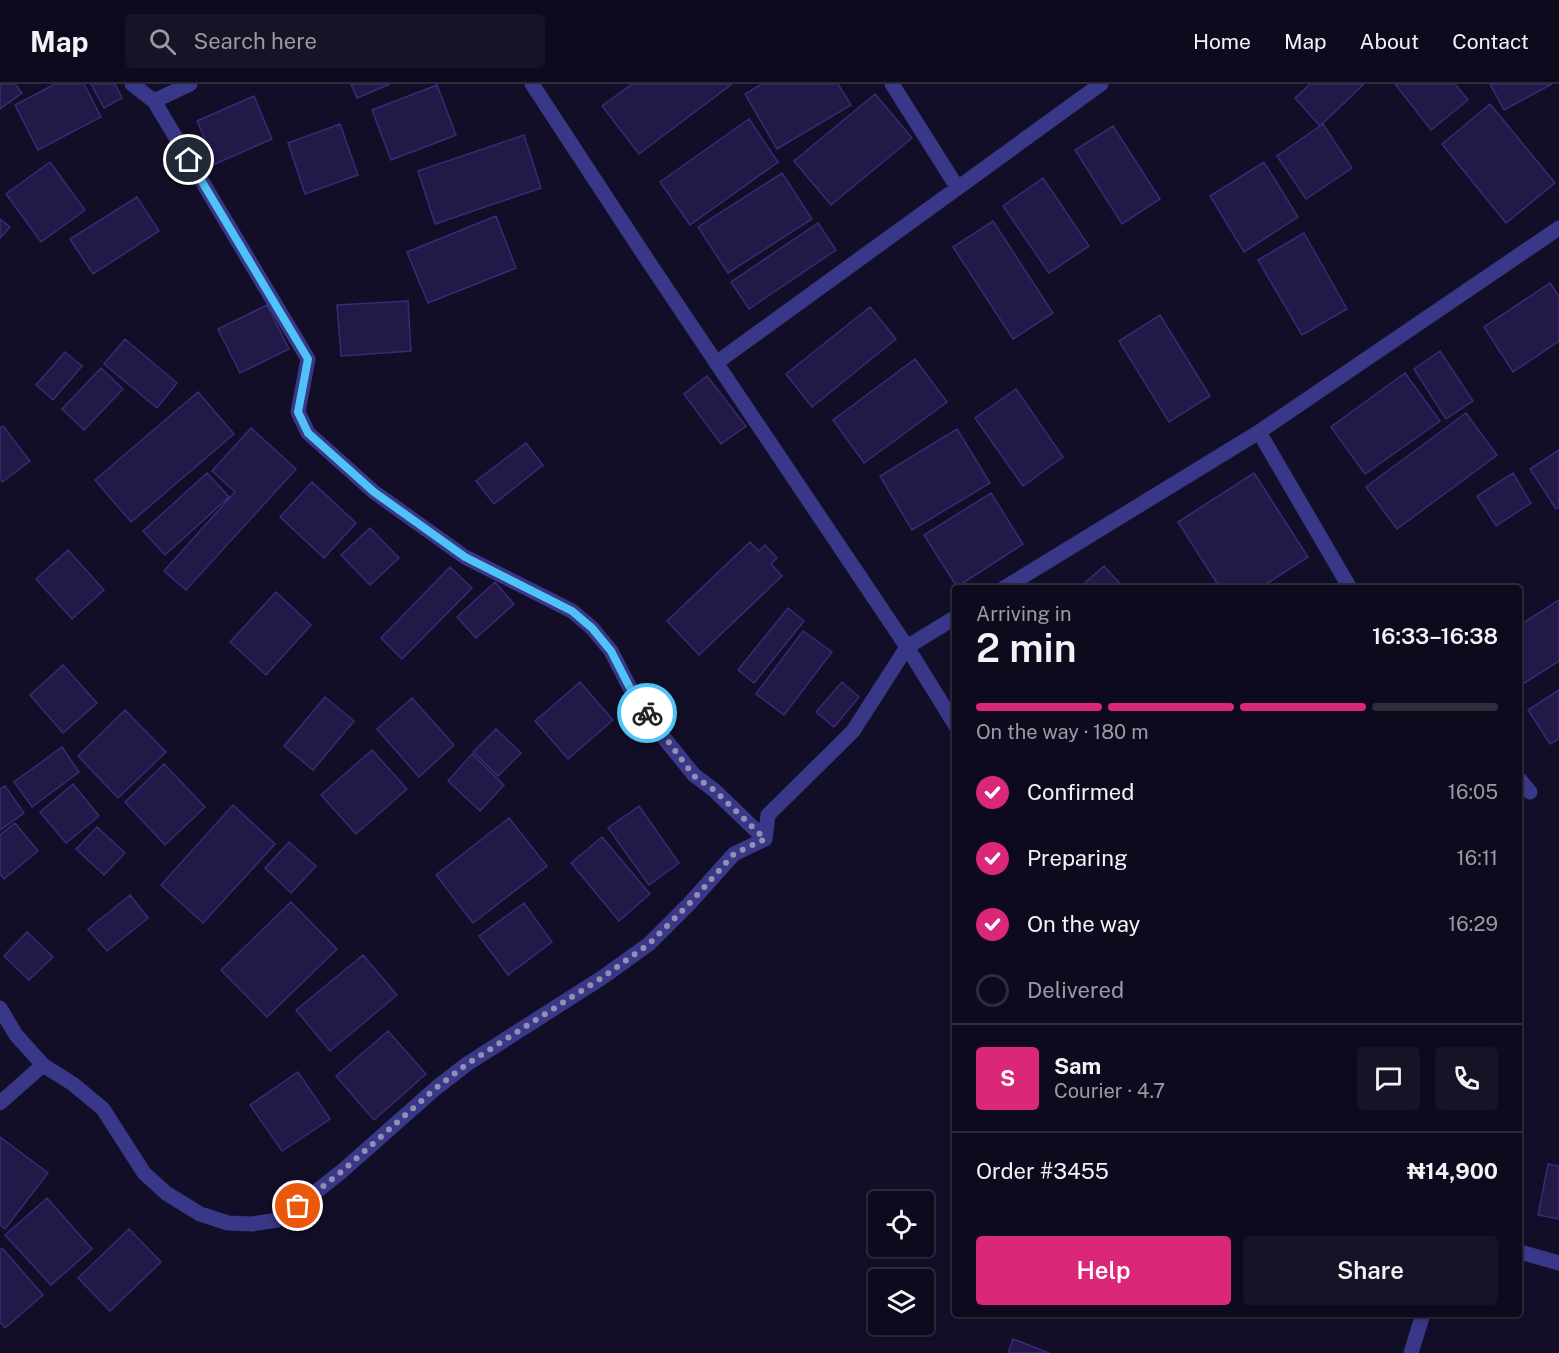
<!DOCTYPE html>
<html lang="en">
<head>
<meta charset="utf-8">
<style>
  body { margin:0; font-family:"Public Sans",sans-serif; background:#171326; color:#f1f3f6; height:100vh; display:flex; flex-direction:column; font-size:22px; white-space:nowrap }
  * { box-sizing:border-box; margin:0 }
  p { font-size:20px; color:#9b9aa4 }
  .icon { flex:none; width:33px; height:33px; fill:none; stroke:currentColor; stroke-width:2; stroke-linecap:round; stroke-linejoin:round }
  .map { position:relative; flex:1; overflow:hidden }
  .drawer { position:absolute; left:952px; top:501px; width:570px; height:732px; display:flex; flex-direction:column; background:#0e0a1d; border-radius:6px; box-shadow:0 2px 4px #0004,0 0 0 2px #2e2b3b }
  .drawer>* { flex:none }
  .fabs { position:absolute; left:868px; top:1107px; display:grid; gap:12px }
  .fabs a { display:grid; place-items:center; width:66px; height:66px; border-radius:6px; background:#0e0a1d; box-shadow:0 2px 4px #0004,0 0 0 2px #2e2b3b; font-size:30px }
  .pin { position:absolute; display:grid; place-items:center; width:51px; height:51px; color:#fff; margin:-26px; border:3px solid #fff; border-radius:50%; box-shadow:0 2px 6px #0007 }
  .courier { position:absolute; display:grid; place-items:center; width:60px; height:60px; margin:-30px; border:4px solid #4fc3f7; border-radius:50%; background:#fff; color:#222; box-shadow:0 2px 8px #0007 }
  .head em { font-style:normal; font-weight:600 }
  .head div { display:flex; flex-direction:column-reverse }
  .head { display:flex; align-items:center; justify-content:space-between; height:102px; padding:0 24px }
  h1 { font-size:39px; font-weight:600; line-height:45px }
  .bar { display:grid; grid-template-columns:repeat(4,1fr); gap:9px 6px; align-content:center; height:72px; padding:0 24px }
  .bar i { height:8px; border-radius:4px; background:#2e2b3b }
  .bar .on { background:#db2777 }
  .bar p { grid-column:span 4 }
  .line { display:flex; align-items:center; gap:15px; padding:0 24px; border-top:2px solid #2e2b3b }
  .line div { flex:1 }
  .round { display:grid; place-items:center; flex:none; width:63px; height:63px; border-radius:6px; background:#171326 }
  ol { padding:0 24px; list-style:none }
  li { display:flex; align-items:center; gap:18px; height:66px }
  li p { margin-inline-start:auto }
  li .icon { padding:6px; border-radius:50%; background:#db2777; color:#fff; stroke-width:4 }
  li:last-child { color:#9b9aa4 }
  li i { width:33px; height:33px; border:3px solid #2e2b3b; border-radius:50% }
  .cta { display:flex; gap:12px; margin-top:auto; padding:12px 24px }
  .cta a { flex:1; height:69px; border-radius:6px; background:#db2777; color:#fff; font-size:24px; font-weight:600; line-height:69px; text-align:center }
  .cta a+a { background:#171326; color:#f1f3f6 }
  header { display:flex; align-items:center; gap:36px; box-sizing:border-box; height:84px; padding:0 30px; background:#0e0a1d; border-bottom:2px solid #2e2b3b }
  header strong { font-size:28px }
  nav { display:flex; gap:33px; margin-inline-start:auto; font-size:21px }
  .search { width:420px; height:54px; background:#171326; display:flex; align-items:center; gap:15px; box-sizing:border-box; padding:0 21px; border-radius:6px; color:#9b9aa4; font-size:22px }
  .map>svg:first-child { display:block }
  .building { fill:#221948; stroke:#382b75; stroke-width:1.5 }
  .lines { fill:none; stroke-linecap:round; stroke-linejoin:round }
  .street { stroke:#393787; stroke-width:15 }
  .done { stroke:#938fb3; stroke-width:6; stroke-dasharray:0 10.8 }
  .route { stroke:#4fc3f7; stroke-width:8 }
</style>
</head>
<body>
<header>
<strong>Map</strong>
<div class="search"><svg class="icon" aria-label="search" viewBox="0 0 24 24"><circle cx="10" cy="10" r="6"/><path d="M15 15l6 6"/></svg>Search here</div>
<nav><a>Home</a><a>Map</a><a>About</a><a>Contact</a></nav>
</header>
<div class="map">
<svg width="1559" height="1269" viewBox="0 0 1559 1269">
  <rect width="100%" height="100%" fill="#120e27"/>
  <path class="building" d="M0 0H15L22 9 0 25Z
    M55 0H84L101 33 38 66 15 21Z
    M91 0H115L122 14 104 24Z
    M351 0H390L357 14Z
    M632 0H732L639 70 602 22Z
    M762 0H838L851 21 777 65 745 10Z
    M1310 0H1364L1320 42 1295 14Z
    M1395 0H1455L1468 16 1431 46Z
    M1490 0H1552L1504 26Z
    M437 1 456 51 391 76 372 26Z
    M875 10 912 54 831 121 794 77Z
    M254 12 272 55 215 80 197 37Z
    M1490 20 1555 99 1506 139 1442 60Z
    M749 35 778 78 690 141 660 98Z
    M340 40 358 91 305 110 288 59Z
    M1323 40 1352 84 1306 115 1277 72Z
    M1113 42 1160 115 1122 140 1075 66Z
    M524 51 541 104 435 140 418 87Z
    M50 78 85 126 41 158 6 110Z
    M1264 78 1298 133 1244 168 1210 112Z
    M782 89 812 135 728 189 698 143Z
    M1043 94 1089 162 1049 189 1003 122Z
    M137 113 159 147 93 190 70 155Z
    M496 132 516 184 428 219 407 168Z
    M0 135 10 143 0 154Z
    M993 137 1053 229 1013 255 953 163Z
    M818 139 836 166 749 225 731 198Z
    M1304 149 1347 225 1302 251 1258 176Z
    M1550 199 1559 212V257L1513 288 1484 243Z
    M408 217 411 267 341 272 337 221Z
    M267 221 289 265 240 289 218 245Z
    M870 223 896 255 812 323 786 290Z
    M1160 231 1210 312 1169 338 1119 257Z
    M125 255 177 299 157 324 104 280Z
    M1440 267 1473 317 1446 335 1414 285Z
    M65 268 82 282 53 316 36 301Z
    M915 275 947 318 864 379 833 336Z
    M101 284 123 305 84 346 62 325Z
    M1405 289 1440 337 1365 390 1331 343Z
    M707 292 746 342 721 360 684 310Z
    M1016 305 1063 373 1023 402 975 334Z
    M198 308 234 350 131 438 95 396Z
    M1466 329 1497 371 1397 445 1366 403Z
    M3 342 30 377 2 398 0 395V344Z
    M251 344 296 385 186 506 164 487 235 408 212 387Z
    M957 345 990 399 912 446 880 392Z
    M526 359 543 381 494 420 476 397Z
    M1559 366V423L1556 425 1530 385Z
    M207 389 229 413 165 471 143 447Z
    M1254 389 1308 473 1260 504H1220L1178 438Z
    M1513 389 1531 419 1496 442 1477 412Z
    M312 398 356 439 324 474 280 433Z
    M991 409 1023 460 957 503 924 451Z
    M370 444 399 474 370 501 341 471Z
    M750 458 759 467 765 461 777 474 771 480 782 492 699 571 667 537Z
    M68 466 104 506 72 535 36 495Z
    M1104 482 1124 504H1079Z
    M450 483 472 504 402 575 381 554Z
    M495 498 514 520 476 554 457 533Z
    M276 508 311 541 266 591 230 558Z
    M1559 516V577L1520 602V541Z
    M788 524 804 537 754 599 738 586Z
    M803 547 832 568 784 631 756 610Z
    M63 581 97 619 63 649 30 611Z
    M580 598 613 636 568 675 535 637Z
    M842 598 859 613 834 643 816 628Z
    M1559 606V655L1550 660 1528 626Z
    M325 613 354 637 313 686 284 662Z
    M412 614 454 661 419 693 377 645Z
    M125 626 166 668 118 714 78 672Z
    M496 645 521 669 498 692 473 668Z
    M62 663 79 688 32 723 14 698Z
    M372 666 407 705 356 750 321 711Z
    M472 670 504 701 480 727 448 697Z
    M164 680 205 723 165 761 125 718Z
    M73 700 99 732 66 759 40 728Z
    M5 702 24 729 0 746V705Z
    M233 721 275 760 203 839 161 801Z
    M639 722 679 779 649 801 608 744Z
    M509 734 547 782 473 839 436 791Z
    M15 739 38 767 4 795 0 790V751Z
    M97 743 125 769 104 791 76 765Z
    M602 753 650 810 619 837 571 779Z
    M289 758 316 782 291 809 265 784Z
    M130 811 148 834 107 867 88 845Z
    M291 818 337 865 267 933 221 886Z
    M524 819 552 858 508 891 479 852Z
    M27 848 53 873 29 896 4 872Z
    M363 871 397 911 330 967 296 926Z
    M388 947 426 990 374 1036 336 992Z
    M298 988 330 1035 282 1067 250 1021Z
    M0 1053 48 1089 5 1145 0 1141Z
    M1548 1080 1559 1082V1135L1538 1131Z
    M47 1114 92 1165 51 1201 5 1151Z
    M129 1145 161 1178 110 1227 78 1194Z
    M2 1164 43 1211 5 1244 0 1238V1166Z
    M1013 1255 1049 1269H1008Z"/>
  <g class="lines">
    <path class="street" d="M132 0 154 17 308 275 298 328 308 349 374 408 465 473 572 527 592 544 611 567 630 604 660 649 694 691 714 706 765 755
      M532 0 648 177 907 563 956 642
      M892 0 957 103
      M154 17 190 0
      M716 279 1101 0
      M1259 348 1350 504
      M1004 504 1259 348 1559 144
      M1520 696 1530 708
      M0 924 16 951 43 981 73 1000 103 1025 144 1089 166 1109 200 1130 228 1139 252 1140 277 1136 298 1122 341 1088 436 1004 467 980 603 893 649 860 689 820 734 770 765 755 768 731 853 647 907 563 956 533
      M0 1019 43 981
      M1520 1168 1559 1179
      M1411 1269 1423 1230"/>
  </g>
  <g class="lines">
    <path class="done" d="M298 1122 341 1088 436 1004 467 980 603 893 649 860 689 820 734 770 765 755 714 706 694 692 647 629"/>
    <path class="route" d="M189 76 308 275 298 328 308 349 374 408 465 473 572 527 592 544 611 567 630 604 647 629"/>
  </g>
</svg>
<div class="fabs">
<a><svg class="icon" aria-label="locate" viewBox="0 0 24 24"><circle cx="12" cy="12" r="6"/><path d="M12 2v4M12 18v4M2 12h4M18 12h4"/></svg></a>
<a><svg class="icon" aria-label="layers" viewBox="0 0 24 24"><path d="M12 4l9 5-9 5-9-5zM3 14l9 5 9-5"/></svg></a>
</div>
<div class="pin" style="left:298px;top:1122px;background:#ea580c"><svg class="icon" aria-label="bag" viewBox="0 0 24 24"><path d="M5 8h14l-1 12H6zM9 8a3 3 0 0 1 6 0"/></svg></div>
<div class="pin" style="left:189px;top:76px;background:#1f2937"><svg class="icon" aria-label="home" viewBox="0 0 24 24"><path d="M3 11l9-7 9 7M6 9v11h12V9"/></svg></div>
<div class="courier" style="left:647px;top:629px"><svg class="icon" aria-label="bike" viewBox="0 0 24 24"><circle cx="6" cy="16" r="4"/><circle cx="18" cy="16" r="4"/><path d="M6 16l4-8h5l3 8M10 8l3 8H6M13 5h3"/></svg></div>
<section class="drawer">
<div class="head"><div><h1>2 min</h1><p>Arriving in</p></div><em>16:33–16:38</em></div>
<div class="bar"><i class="on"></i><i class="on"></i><i class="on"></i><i></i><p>On the way · 180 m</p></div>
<ol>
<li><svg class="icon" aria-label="check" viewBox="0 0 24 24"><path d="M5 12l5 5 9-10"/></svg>Confirmed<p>16:05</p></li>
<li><svg class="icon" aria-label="check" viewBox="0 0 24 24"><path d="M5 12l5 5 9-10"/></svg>Preparing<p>16:11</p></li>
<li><svg class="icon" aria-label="check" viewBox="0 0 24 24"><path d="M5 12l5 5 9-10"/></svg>On the way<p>16:29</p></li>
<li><i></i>Delivered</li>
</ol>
<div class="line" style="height:108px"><b class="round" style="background:#db2777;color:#fff">S</b><div><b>Sam</b><p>Courier · 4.7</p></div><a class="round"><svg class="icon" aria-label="chat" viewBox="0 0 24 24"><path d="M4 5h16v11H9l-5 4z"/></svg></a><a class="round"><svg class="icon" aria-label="phone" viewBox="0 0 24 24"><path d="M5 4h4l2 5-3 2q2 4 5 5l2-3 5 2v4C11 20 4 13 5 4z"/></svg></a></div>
<div class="line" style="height:78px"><div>Order #3455</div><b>₦14,900</b></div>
<div class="cta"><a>Help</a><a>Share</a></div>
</section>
</div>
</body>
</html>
